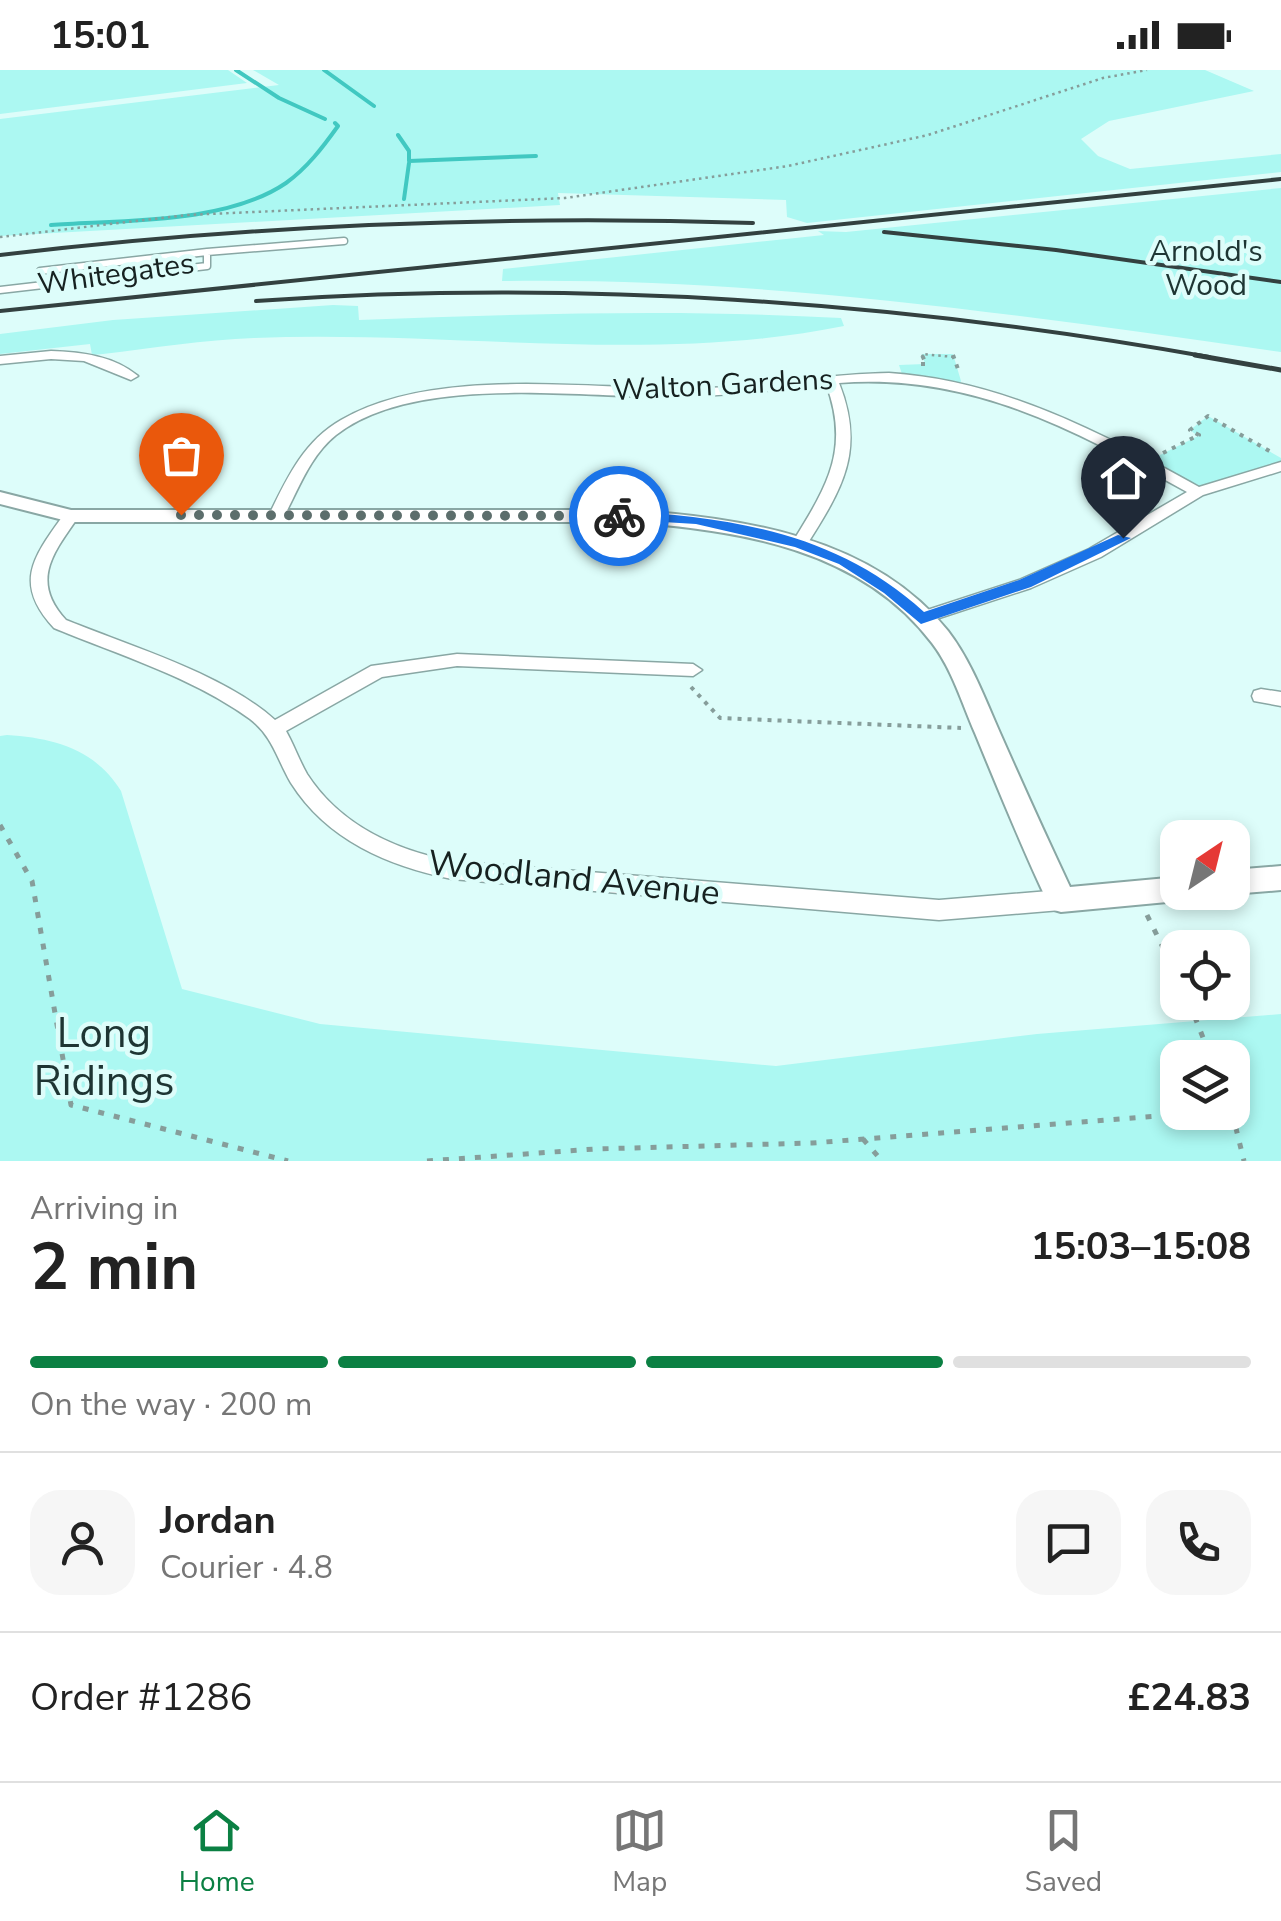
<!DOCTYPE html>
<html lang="en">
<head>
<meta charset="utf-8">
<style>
  body { margin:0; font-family:"Nunito Sans",sans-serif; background:#f6f6f6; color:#222; height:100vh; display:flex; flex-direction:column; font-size:38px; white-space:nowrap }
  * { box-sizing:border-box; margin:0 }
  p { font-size:32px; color:#767676 }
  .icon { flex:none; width:55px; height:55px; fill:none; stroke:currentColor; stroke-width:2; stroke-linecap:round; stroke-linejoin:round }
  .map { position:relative; height:1091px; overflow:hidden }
  .sheet { display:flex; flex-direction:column; background:#fff; flex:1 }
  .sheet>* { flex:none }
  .needle { width:65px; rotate:35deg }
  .tools { position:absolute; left:1160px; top:750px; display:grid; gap:20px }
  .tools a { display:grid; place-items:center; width:90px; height:90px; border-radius:20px; background:#fff; box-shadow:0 5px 15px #0003; font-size:50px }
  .pin { position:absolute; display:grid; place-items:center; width:85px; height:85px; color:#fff; margin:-102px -42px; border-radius:50% 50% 50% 0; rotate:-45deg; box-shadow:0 0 10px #0007 }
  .pin .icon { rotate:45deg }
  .courier { position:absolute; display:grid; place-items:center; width:100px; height:100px; margin:-50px; border:8px solid #1a73e8; border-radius:50%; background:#fff; color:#222; box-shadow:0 2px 12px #0007 }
  .headline em { font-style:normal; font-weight:700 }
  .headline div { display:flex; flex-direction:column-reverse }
  .headline { display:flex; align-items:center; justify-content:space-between; height:170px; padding:0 30px }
  h1 { font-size:65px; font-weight:700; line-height:75px }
  .bar { display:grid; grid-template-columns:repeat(4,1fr); gap:15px 10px; align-content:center; height:120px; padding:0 30px }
  .bar i { height:12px; border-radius:8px; background:#e0e0e0 }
  .bar .on { background:#0b8043 }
  .bar p { grid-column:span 4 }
  .line { display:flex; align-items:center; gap:25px; padding:0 30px; border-top:2px solid #e0e0e0 }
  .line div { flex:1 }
  .round { display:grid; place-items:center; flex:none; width:105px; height:105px; border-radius:30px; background:#f6f6f6 }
  .status { display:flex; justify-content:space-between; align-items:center; height:70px; padding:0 50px; background:#fff; direction:ltr }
  .status svg { height:28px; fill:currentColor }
  .menu { display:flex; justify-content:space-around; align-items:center; height:140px; border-top:2px solid #e0e0e0; background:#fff; font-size:28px; color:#767676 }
  .menu a { display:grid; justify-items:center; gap:5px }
  .menu .on { color:#0b8043 }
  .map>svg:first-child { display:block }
  .green { fill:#acf8f2; fill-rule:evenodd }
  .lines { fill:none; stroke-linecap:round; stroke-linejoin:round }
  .stream { stroke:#41c8c1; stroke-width:4 }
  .service-casing { stroke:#89a7a4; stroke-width:9 }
  .minor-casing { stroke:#89a7a4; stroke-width:3 }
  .tertiary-casing { stroke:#89a7a4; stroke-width:4 }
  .path-far2 { stroke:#869d9a; stroke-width:2.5; stroke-dasharray:2.5 4; stroke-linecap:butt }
  .path-far1 { stroke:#869d9a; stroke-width:4; stroke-dasharray:4 6; stroke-linecap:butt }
  .path { stroke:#869d9a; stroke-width:5; stroke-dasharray:6 10; stroke-linecap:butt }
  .service { stroke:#fff; stroke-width:6 }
  .minor { fill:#fff; fill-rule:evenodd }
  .tertiary { fill:#fff; fill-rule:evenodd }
  .rail-far1 { stroke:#334140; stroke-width:4 }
  .rail { stroke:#334140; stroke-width:5 }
  .route { fill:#1a73e8 }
  .done { stroke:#5c6e6c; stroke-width:10; stroke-dasharray:0 18 }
  .labels { text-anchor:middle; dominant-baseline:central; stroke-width:9; stroke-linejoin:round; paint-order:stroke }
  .far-park-label { font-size:30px; fill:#1e3533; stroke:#ddfdfa }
  .far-street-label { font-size:30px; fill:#162120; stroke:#ddfdfa }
  .street-label { font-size:35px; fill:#162120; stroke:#ddfdfa }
  .near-park-label { font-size:42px; fill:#1e3533; stroke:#ddfdfa }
</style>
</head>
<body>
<div class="status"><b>15:01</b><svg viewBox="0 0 49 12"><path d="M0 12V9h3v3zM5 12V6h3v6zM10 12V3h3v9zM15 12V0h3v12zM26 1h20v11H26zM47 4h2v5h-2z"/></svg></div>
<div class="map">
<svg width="1281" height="1091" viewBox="0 0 1281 1091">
  <rect width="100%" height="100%" fill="#ddfdfa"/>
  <path class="green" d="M0 0H228L247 13 0 44Z
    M253 0H1205L1254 21 1109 51 1081 69 1098 86 1130 99 1281 84V102L807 153 787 147 786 130 558 123 560 135 0 166V49L279 15Z
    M1281 118V282C1022 245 763 207 502 211L503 199 824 165 818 161 846 162Z
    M333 235 358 236 359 250C520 244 680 239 841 248L844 256C651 295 450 260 254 268 204 270 153 278 103 284L92 285 90 274 0 284V264L113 250Z
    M922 284H953L961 311 959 316 903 307 899 295 925 294Z
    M1208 346 1281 388V396L1198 422 1146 392 1198 366 1190 360Z
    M7 665C54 668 95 679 121 721L182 919 320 954 776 996 1037 964 1281 944V1091H0V666ZM1178 988H1232V1042H1178Z"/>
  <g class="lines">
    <path class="stream" d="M236 0 279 28 325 49
      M324 0 374 36
      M398 65 409 81V91L536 86
      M404 129 409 93
      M51 155C122 150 226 154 286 113 307 98 323 77 338 56L335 53"/>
    <g class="service-casing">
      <path id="service" d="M40 201 207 182
        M0 220 207 196V182L344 171"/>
    </g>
    <g class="minor-casing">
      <path id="minor" d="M51 281C82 282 114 286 138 306L131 310 84 291 51 289 0 294V286Z
        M889 303C1002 310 1102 363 1199 417L1281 392V401L1203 425 1101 487 1031 518 921 554 912 548 915 544 1019 510 1089 479 1187 422C1074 360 972 303 839 313 866 381 842 419 806 476L800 478 792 473C826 418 851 380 826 314 775 320 725 326 673 327 578 328 415 303 336 365 309 387 299 419 283 448H271L269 445C287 408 304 371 341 350 439 293 598 322 708 318 769 315 828 304 889 303Z
        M71 441 79 446C53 483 30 511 66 550 130 576 224 604 275 650L371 596 457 584 693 594 702 600 693 606 457 596 382 607 286 661C294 675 299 690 307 704 340 755 395 780 452 791L939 830 1061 820 1069 823 1072 830 1069 837 1061 840 939 850 452 809C388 796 327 770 291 713 277 689 273 667 250 649 192 607 119 585 54 558 12 513 34 486 65 443Z
        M1261 619 1281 622V636L1254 631 1252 626 1254 621Z"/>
    </g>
    <g class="tertiary-casing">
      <path id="tertiary" d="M0 422 71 440H628C742 448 872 466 948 561 971 591 985 629 1000 663 1023 715 1046 766 1070 817L1178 807V822H1191L1178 831 1061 842 1051 839C1023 781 999 721 975 663 962 633 952 599 932 573 860 478 738 460 628 452H71L0 434Z
        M1281 796V820L1232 824 1228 822H1232V800Z"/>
    </g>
    <path class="path-far2" d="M0 167 187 145 565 128 788 96 928 65 1103 8 1147 0
      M923 287 922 284 954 287"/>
    <path class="path-far1" d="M953 285 959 302
      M921 294H926L922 285
      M1163 383 1199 365 1190 360 1208 346 1271 382
      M691 617 720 648 961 658"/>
    <path class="path" d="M0 755 32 811 71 1035 288 1091
      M1147 845 1178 908
      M1189 932 1211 988
      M1232 1042 1244 1091
      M863 1069 882 1091
      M427 1091 595 1079 812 1073 1210 1042"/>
    <use href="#service" class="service"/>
    <use href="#minor" class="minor"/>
    <use href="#tertiary" class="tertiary"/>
    <path class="rail-far1" d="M884 162 1056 180 1281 212
      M0 185C251 155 501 145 753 153
      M256 231C572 209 897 231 1209 287
      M0 241 1281 109"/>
    <path class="rail" d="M1195 285 1281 300"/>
  </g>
  <path class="route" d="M619 441C732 447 837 463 924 542L1019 510 1118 465 1131 468 1031 517 921 554 884 523 839 494 795 477 696 454 614 449 612 446Z"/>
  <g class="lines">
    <path class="done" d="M181 445 619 446"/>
  </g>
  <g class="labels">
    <g class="far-park-label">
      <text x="1206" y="181">Arnold's<tspan x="1206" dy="34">Wood</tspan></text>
    </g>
    <g class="far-street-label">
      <text transform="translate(116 204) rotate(-8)">Whitegates</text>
      <text transform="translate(723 315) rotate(-3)">Walton Gardens</text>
    </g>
    <g class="street-label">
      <text transform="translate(574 808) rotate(6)">Woodland Avenue</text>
    </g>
    <g class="near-park-label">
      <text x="104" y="963">Long<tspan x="104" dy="48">Ridings</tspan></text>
    </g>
  </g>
</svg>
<div class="tools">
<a><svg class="needle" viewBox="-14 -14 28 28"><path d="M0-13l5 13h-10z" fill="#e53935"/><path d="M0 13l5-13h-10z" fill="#767676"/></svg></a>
<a><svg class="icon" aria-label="locate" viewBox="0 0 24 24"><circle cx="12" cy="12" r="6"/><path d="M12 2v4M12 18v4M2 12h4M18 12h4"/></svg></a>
<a><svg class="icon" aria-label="layers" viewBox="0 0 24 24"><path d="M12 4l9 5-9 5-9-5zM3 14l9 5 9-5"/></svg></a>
</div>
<div class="pin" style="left:181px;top:445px;background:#ea580c"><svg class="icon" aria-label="bag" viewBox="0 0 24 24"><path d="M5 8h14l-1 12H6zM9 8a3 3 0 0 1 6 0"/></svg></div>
<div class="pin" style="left:1123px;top:468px;background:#1f2937"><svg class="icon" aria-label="home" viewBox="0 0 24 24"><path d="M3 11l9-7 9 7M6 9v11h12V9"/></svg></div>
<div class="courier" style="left:619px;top:446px"><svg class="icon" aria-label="bike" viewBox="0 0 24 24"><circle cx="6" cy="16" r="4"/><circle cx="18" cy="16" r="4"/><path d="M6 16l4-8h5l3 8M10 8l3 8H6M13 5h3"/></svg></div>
</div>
<section class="sheet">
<div class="headline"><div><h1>2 min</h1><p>Arriving in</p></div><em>15:03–15:08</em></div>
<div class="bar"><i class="on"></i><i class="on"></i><i class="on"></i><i></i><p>On the way · 200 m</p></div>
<div class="line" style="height:180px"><a class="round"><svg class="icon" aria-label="person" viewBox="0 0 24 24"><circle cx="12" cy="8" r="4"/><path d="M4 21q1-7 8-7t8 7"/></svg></a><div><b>Jordan</b><p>Courier · 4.8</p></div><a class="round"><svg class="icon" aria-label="chat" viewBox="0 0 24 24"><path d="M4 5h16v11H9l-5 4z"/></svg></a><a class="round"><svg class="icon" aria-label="phone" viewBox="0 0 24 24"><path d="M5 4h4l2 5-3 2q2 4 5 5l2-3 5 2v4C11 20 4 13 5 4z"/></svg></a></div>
<div class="line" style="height:130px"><div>Order #1286</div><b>£24.83</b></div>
</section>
<nav class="menu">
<a class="on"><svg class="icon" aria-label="home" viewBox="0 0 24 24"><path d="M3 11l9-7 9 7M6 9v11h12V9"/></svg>Home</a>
<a><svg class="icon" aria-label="map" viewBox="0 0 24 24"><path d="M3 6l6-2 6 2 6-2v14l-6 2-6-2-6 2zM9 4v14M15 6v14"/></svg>Map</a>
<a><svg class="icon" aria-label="saved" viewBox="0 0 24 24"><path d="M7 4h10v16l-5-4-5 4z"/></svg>Saved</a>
</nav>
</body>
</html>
